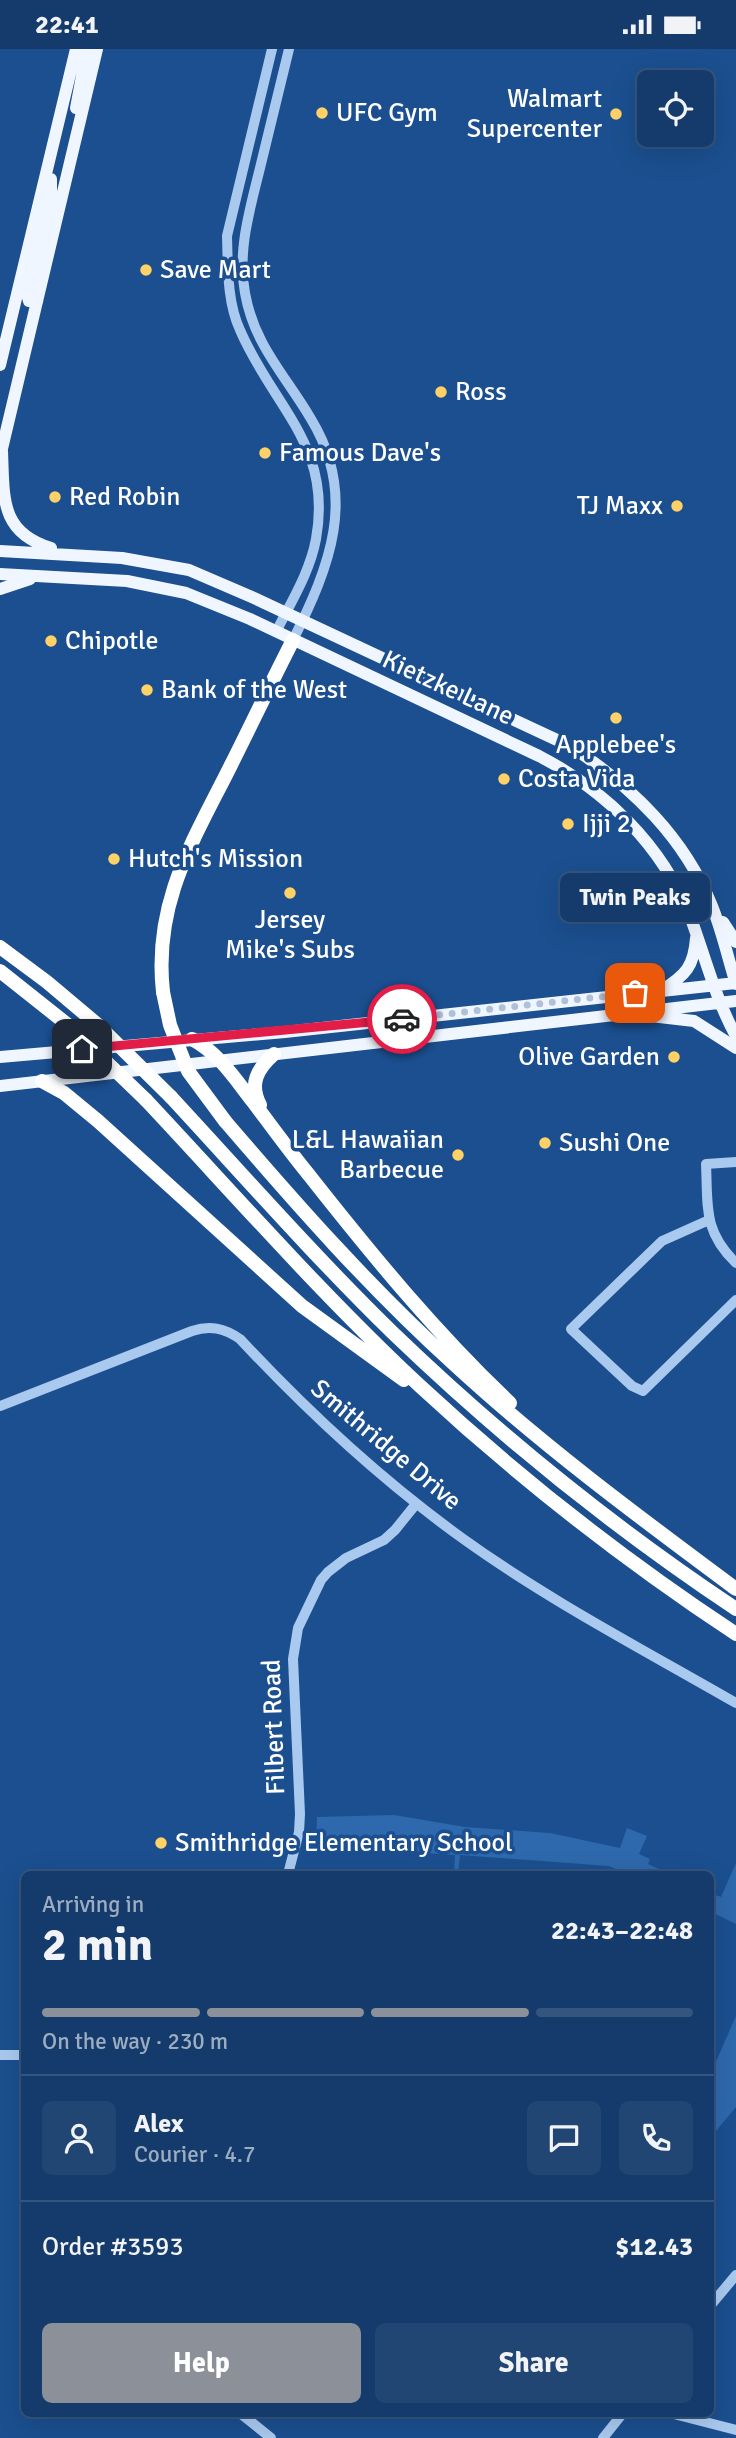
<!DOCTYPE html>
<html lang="en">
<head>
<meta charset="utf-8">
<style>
  body { margin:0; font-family:Signika,sans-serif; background:#214673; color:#f1f3f6; height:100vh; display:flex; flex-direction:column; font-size:26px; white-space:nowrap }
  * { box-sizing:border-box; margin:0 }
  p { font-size:23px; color:#9dadc1 }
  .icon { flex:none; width:38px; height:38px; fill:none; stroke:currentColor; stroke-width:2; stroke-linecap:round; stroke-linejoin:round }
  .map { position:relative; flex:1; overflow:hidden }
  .drawer { position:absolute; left:21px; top:1822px; width:693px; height:546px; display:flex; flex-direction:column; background:#143b6b; border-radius:10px; box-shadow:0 7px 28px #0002,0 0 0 2px #33557e }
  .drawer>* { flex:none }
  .tools { position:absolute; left:637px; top:21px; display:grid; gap:14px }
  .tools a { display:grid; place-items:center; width:77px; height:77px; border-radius:10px; background:#143b6b; box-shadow:0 7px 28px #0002,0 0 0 2px #33557e; font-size:35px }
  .pin { position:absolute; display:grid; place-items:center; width:60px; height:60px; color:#fff; margin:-30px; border-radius:14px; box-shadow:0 4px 10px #0006 }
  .courier { position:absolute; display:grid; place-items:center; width:70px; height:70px; margin:-35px; border:5px solid #e11d48; border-radius:50%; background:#fff; color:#222; box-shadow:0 2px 9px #0007 }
  .bubble { position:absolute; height:49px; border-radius:10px; background:#143b6b; box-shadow:0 7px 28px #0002,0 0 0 2px #33557e; font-size:23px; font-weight:700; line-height:49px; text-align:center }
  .summary em { font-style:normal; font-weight:700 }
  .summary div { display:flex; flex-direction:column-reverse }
  .summary { display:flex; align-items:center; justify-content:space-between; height:119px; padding:0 21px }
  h1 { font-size:46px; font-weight:700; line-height:52px }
  .bar { display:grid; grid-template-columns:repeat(4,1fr); gap:10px 7px; align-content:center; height:84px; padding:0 21px }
  .bar i { height:9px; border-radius:5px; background:#33557e }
  .bar .selected { background:#8c9099 }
  .bar p { grid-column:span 4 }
  .line { display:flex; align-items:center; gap:18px; padding:0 21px; border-top:2px solid #33557e }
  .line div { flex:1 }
  .round { display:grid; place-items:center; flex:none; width:74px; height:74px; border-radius:10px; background:#214673 }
  .primary-button { display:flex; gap:14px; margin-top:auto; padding:14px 21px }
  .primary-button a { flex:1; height:80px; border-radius:10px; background:#8c9099; color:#fff; font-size:28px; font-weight:700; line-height:80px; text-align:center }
  .primary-button a+a { background:#214673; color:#f1f3f6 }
  .status { display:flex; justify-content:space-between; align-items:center; height:49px; padding:0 35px; background:#143b6b; direction:ltr }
  .status svg { height:19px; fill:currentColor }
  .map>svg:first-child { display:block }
  .green { fill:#2e69ad }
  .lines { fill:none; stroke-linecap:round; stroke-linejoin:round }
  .minor { stroke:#a9c9ee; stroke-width:10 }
  .major { stroke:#f0f6ff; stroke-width:12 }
  .highway { stroke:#fff; stroke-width:14 }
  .highway-bridge { stroke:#fff; stroke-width:14 }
  .done { stroke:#afc1d8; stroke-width:7; stroke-dasharray:0 12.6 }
  .route { stroke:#e11d48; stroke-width:9 }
  .poi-dot { fill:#ffd166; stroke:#1b4f8f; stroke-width:2.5 }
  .labels { text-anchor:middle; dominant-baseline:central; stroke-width:7; stroke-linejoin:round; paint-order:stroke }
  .poi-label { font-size:26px; fill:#fff; stroke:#1b4f8f; text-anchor:start }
  .street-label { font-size:26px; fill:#fff; stroke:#1b4f8f }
</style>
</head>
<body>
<div class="status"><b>22:41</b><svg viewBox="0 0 49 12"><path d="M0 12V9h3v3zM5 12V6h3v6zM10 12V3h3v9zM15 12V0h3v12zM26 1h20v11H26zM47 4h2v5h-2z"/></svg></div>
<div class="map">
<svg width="736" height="2389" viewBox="0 0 736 2389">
  <rect width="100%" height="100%" fill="#1b4f8f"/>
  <path class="green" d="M394 1766 465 1778 550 1784 620 1799 627 1779 647 1787 639 1805 650 1810 648 1815 670 1825H630L608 1817 460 1806 458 1825H454L455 1806 316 1797 317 1768Z
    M736 1814V1875L711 1863 710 1844 721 1848Z
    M736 1967V2058L711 2088V2024Z"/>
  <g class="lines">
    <path class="minor" d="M272 0 227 187C228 218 227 253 240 281 273 358 333 396 316 490 310 523 291 553 276 583
      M289 0C279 40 270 79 260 119 250 160 237 202 245 244 254 296 286 327 311 370 358 447 330 517 293 591
      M736 1113 706 1115C708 1158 703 1182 736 1214
      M709 1171 662 1192 571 1280 632 1337 643 1342 736 1251
      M0 1357 192 1282C210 1276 224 1279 240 1290 308 1363 380 1430 462 1489 548 1551 644 1601 736 1654
      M288 1825 299 1783 300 1765 293 1610 298 1579 321 1531 328 1523 346 1509 384 1491 395 1481 416 1455
      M0 2006H24
      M710 2257 736 2226
      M240 2364 271 2389
      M670 2364 736 2381
      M603 2389 623 2364"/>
    <path class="major" d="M76 59 87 0
      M37 253 29 252 27 245 51 142V130
      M0 316 76 0
      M2 402C4 450 0 483 51 499
      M0 408 97 0
      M0 502 122 509 189 521 254 549 572 698C633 739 684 788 712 857 722 882 728 909 736 935
      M0 525 127 532 186 544 250 570 539 707C605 741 662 796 690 867 705 907 715 949 736 987
      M0 540 30 530
      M723 873 736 893
      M662 941C686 926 694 917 696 889
      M651 967 694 972 736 999
      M0 1008 285 983 736 934
      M0 1037 736 952"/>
    <path class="highway" d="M0 898 47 933 98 976
      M0 922 68 976
      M163 943C153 854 193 792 231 716 252 674 272 632 293 591
      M192 990C220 1005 235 1030 254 1054 272 1078 290 1103 309 1126 372 1206 436 1284 510 1354
      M42 1032 64 1044 98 1072 302 1257 404 1331
      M171 1048C244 1127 316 1209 393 1284 499 1386 613 1478 736 1560
      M146 1051C236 1147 323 1247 420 1337 518 1428 624 1511 736 1585
      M260 1056C249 1035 257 1020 274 1005
      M225 1072C297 1156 371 1240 454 1315 543 1397 639 1468 736 1540"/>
    <path class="highway-bridge" d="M163 943 170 976 188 1022 225 1072
      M68 976 146 1051
      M98 976 171 1048"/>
  </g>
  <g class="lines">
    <path class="done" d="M402 970 635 944"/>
    <path class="route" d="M82 1000 402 970"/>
  </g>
  <g class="poi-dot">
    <circle cx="322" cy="64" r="7"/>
    <circle cx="616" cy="65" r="7"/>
    <circle cx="146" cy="221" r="7"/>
    <circle cx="441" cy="343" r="7"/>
    <circle cx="265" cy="404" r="7"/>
    <circle cx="55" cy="448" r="7"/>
    <circle cx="677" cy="457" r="7"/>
    <circle cx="51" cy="592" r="7"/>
    <circle cx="147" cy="641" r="7"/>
    <circle cx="616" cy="669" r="7"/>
    <circle cx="504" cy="730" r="7"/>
    <circle cx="568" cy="775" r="7"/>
    <circle cx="114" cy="810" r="7"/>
    <circle cx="290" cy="844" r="7"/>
    <circle cx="674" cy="1008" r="7"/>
    <circle cx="545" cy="1094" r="7"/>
    <circle cx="458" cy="1106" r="7"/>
    <circle cx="161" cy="1794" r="7"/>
  </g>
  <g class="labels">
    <g class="poi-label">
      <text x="602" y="50" text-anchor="end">Walmart<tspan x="602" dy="30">Supercenter</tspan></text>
      <text x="336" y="64">UFC Gym</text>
      <text x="160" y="221">Save Mart</text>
      <text x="455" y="343">Ross</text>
      <text x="279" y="404">Famous Dave's</text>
      <text x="69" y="448">Red Robin</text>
      <text x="663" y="457" text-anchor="end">TJ Maxx</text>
      <text x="65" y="592">Chipotle</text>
      <text x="161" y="641">Bank of the West</text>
      <text x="616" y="696" text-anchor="middle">Applebee's</text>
      <text x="518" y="730">Costa Vida</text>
      <text x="582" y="775">Ijji 2</text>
      <text x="128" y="810">Hutch's Mission</text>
      <text x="290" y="871" text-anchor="middle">Jersey<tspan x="290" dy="30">Mike's Subs</tspan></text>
      <text x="660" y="1008" text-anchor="end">Olive Garden</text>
      <text x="444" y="1091" text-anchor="end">L&amp;L Hawaiian<tspan x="444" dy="30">Barbecue</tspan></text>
      <text x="559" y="1094">Sushi One</text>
      <text x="175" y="1794">Smithridge Elementary School</text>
    </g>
    <g class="street-label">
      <text transform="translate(448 639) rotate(25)">Kietzke Lane</text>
      <text transform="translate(386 1396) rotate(40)">Smithridge Drive</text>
      <text transform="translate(274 1678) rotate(-92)">Filbert Road</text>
    </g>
  </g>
</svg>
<div class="tools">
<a><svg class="icon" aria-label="locate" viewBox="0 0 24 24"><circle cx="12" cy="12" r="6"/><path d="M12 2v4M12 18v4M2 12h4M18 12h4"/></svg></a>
</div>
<div class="pin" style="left:635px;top:944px;background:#ea580c"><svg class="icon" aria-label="bag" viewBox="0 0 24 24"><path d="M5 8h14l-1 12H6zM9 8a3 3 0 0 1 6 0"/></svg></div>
<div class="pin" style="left:82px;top:1000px;background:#1f2937"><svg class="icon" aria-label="home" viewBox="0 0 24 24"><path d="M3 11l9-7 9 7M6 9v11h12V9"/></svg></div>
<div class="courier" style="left:402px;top:970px"><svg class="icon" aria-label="car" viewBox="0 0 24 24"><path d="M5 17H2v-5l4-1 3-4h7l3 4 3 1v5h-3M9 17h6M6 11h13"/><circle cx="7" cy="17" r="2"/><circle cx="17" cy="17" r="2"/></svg></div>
<div class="bubble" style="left:560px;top:824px;width:150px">Twin Peaks</div>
<section class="drawer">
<div class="summary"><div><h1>2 min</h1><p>Arriving in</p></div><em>22:43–22:48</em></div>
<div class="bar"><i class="selected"></i><i class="selected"></i><i class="selected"></i><i></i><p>On the way · 230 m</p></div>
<div class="line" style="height:126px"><a class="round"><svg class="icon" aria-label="person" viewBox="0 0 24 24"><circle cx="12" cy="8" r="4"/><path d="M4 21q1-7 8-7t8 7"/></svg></a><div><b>Alex</b><p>Courier · 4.7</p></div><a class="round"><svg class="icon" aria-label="chat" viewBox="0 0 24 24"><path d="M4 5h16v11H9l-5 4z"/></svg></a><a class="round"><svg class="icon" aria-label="phone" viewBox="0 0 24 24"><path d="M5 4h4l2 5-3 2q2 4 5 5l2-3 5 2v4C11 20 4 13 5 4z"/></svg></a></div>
<div class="line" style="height:91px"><div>Order #3593</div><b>$12.43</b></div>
<div class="primary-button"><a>Help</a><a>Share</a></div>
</section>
</div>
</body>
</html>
